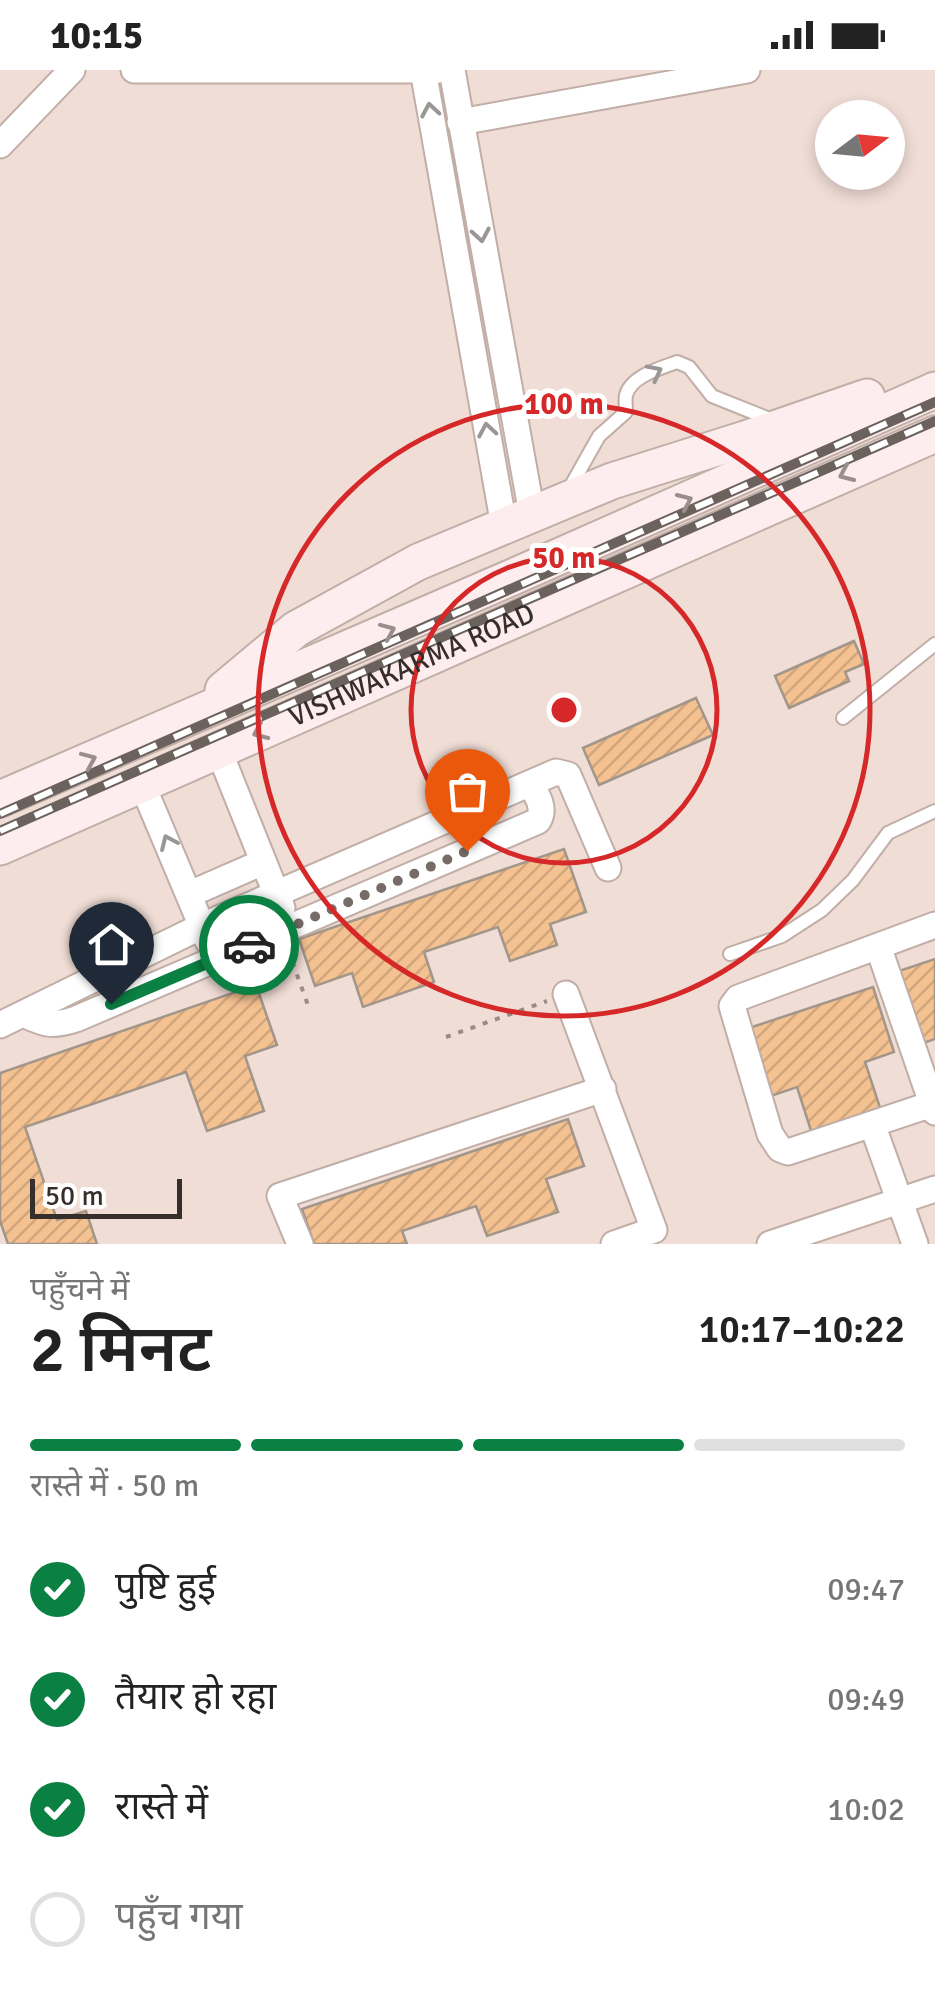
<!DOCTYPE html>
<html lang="hi">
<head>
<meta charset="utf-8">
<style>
  body { margin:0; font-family:Signika,"Noto Sans Devanagari",sans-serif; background:#f6f6f6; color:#222; height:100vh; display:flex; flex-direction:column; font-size:38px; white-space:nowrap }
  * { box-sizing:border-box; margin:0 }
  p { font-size:32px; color:#767676 }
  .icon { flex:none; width:55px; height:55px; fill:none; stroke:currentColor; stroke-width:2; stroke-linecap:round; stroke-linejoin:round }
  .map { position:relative; height:1174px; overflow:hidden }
  .drawer { display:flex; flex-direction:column; background:#fff; flex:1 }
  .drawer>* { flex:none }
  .needle { width:65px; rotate:74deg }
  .tools { position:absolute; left:815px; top:30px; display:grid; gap:20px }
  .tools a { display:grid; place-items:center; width:90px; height:90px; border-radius:50%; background:#fff; box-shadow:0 5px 15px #0003; font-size:50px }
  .scale { position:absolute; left:30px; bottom:25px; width:152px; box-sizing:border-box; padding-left:10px; border:5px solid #352e2b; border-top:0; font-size:28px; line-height:35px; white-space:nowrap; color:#352e2b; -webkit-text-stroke:8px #fff; paint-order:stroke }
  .pin { position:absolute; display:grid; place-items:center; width:85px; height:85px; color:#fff; margin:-102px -42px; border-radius:50% 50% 50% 0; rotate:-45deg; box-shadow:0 0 10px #0007 }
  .pin .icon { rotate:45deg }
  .courier { position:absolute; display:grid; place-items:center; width:100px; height:100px; margin:-50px; border:8px solid #0b8043; border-radius:50%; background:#fff; color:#222; box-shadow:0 2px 12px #0007 }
  .head em { font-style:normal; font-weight:600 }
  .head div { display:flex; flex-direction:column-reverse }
  .head { display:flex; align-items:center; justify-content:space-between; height:170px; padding:0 30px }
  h1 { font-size:65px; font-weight:600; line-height:75px }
  .bar { display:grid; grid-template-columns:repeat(4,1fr); gap:15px 10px; align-content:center; height:120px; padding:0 30px }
  .bar i { height:12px; border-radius:8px; background:#e0e0e0 }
  .bar .active { background:#0b8043 }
  .bar p { grid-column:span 4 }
  ol { padding:0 30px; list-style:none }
  li { display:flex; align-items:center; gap:30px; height:110px }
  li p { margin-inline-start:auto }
  li .icon { padding:10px; border-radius:50%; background:#0b8043; color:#fff; stroke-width:4 }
  li:last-child { color:#767676 }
  li i { width:55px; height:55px; border:5px solid #e0e0e0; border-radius:50% }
  .status { display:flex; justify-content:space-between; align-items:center; height:70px; padding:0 50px; background:#fff; direction:ltr }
  .status svg { height:28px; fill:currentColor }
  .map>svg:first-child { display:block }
  .building { fill:url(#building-hatch); stroke:#a29589; stroke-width:2.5 }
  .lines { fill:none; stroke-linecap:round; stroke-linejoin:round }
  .service-casing { stroke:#c0aea7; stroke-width:16 }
  .minor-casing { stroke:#c0aea7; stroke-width:29 }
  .secondary-casing { stroke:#c0aea7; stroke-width:39 }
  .path { stroke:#998b86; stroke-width:4; stroke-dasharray:5 8; stroke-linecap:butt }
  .service { stroke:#fff; stroke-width:12 }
  .minor { stroke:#fff; stroke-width:25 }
  .secondary { stroke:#fdedee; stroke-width:35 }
  .rail-casing { stroke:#6c625d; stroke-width:10 }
  .rail { stroke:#fff; stroke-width:6; stroke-dasharray:19; stroke-linecap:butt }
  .oneway { stroke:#9a9695 }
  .oneway2 { stroke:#998e8c }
  .done { stroke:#766b67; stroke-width:10; stroke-dasharray:0 18 }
  .route { stroke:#0b8043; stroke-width:12 }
  .ring { fill:none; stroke:#d62828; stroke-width:5 }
  .labels { text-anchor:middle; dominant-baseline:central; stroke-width:10; stroke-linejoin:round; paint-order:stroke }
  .street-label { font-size:28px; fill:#352e2b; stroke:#fff }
  .centre { fill:#d62828; stroke:#fff; stroke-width:5 }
  .ring-label { font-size:30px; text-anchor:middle; font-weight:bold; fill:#d62828; stroke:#fff; stroke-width:10; stroke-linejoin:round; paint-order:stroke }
</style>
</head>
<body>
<div class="status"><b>10:15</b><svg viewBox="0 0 49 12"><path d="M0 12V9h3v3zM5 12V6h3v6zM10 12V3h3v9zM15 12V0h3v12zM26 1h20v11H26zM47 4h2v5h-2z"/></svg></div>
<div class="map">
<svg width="935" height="1174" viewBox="0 0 935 1174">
  <defs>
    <pattern id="building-hatch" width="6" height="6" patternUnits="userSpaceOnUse" patternTransform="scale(2.5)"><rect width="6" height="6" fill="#f4c191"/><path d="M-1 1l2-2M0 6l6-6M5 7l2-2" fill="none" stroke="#d2a67d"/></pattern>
  </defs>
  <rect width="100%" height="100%" fill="#f0ddd6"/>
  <path class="building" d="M854 571 864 594 845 602 849 611 789 638 775 606Z
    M696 628 713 665 599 715 583 678Z
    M564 779 586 842 550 854 557 875 510 891 498 857 424 882 434 912 363 937 352 903 315 916 299 869Z
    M935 889V969L915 976 890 904Z
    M256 915 277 975 245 986 264 1041 207 1061 186 1002 25 1057 57 1150 86 1141 97 1174H8L0 1151V1003Z
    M873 917 894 982 865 992 883 1047 814 1070 797 1017 762 1029 740 961Z
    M568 1049 584 1096 546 1109 558 1142 487 1166 476 1136 402 1161 407 1174H314L302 1139Z"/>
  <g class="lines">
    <g class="service-casing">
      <path id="service" d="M568 421 599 366 626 342C626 337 625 330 626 325 631 306 661 298 677 292L689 297 712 326 772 350
        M843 648 935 574
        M730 884 782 866 822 840 853 810 888 763 935 741"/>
    </g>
    <g class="minor-casing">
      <path id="minor" d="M134 0H439
        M423 0 504 456
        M452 0 532 444
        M460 52 747 0
        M0 75 72 0
        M219 681 282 838
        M142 714 208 871
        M190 824 263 792
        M878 876 935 1042
        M566 924 654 1160 614 1174
        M23 944C45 954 52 957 76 949L538 751C546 738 537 725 530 714
        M0 955 202 856 556 702 568 705 608 798
        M932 1034 788 1082 780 1079 770 1064 732 936 738 928 935 855
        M872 1054 915 1174
        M300 1174 280 1126 603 1019
        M770 1174 935 1119"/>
    </g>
    <g class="secondary-casing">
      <g id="secondary">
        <path d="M223 620 296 559 418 492 612 411 745 369 867 327"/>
        <path d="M0 729 515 506 935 320"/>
        <path id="s1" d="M0 777 935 364"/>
      </g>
    </g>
    <path class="path" d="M288 880 309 938
      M446 967 547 931"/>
    <use href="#service" class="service"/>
    <use href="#minor" class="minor"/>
    <use href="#secondary" class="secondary"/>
    <g class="rail-casing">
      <path id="rail" d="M0 744 935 332
        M0 761 935 351"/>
    </g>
    <use href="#rail" class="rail"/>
  </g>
  <defs><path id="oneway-chevron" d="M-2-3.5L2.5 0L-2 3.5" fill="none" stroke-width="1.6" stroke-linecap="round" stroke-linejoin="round" transform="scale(2.5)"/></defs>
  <g class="oneway">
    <use href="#oneway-chevron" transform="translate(430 40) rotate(-100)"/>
    <use href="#oneway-chevron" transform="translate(481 165) rotate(80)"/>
    <use href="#oneway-chevron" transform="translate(655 302) rotate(-27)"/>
    <use href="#oneway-chevron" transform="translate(487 360) rotate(-100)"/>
    <use href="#oneway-chevron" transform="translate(168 772) rotate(-114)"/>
  </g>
  <g class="oneway2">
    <use href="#oneway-chevron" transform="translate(846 404) rotate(156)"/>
    <use href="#oneway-chevron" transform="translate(685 431) rotate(-24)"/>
    <use href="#oneway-chevron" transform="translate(388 561) rotate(-23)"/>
    <use href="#oneway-chevron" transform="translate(260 662) rotate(156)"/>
    <use href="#oneway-chevron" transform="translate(89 690) rotate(-23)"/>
  </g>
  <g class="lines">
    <path class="done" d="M249 875 467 781"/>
    <path class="route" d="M111 934 249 875"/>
  </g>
  <g class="ring">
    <circle cx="564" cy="640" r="153"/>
    <circle cx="564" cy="640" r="306"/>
  </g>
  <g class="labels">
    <g class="street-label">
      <text stroke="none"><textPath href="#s1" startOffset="450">VISHWAKARMA ROAD</textPath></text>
    </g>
  </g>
  <circle cx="564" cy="640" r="15" class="centre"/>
  <g class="ring-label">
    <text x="564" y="344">100 m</text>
    <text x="564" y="498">50 m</text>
  </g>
</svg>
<div class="tools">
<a><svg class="needle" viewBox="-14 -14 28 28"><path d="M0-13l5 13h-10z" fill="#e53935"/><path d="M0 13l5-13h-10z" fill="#767676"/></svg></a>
</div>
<div class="scale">50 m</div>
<div class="pin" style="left:467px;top:781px;background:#ea580c"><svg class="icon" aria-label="bag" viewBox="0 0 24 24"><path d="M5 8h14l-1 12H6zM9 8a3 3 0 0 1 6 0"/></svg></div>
<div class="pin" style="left:111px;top:934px;background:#1f2937"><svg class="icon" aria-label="home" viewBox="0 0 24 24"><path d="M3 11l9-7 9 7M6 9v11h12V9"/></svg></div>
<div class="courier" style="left:249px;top:875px"><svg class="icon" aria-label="car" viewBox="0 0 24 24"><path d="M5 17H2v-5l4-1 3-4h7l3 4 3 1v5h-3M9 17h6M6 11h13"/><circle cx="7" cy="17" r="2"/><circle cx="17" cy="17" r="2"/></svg></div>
</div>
<section class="drawer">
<div class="head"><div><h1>2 मिनट</h1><p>पहुँचने में</p></div><em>10:17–10:22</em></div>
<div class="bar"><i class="active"></i><i class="active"></i><i class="active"></i><i></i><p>रास्ते में · 50 m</p></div>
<ol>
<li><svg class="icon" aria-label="check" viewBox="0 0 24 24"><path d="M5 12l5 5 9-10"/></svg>पुष्टि हुई<p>09:47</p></li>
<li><svg class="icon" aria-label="check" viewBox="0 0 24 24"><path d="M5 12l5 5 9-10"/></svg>तैयार हो रहा<p>09:49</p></li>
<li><svg class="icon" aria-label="check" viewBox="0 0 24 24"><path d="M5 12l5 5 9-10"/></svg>रास्ते में<p>10:02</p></li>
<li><i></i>पहुँच गया</li>
</ol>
</section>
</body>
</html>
